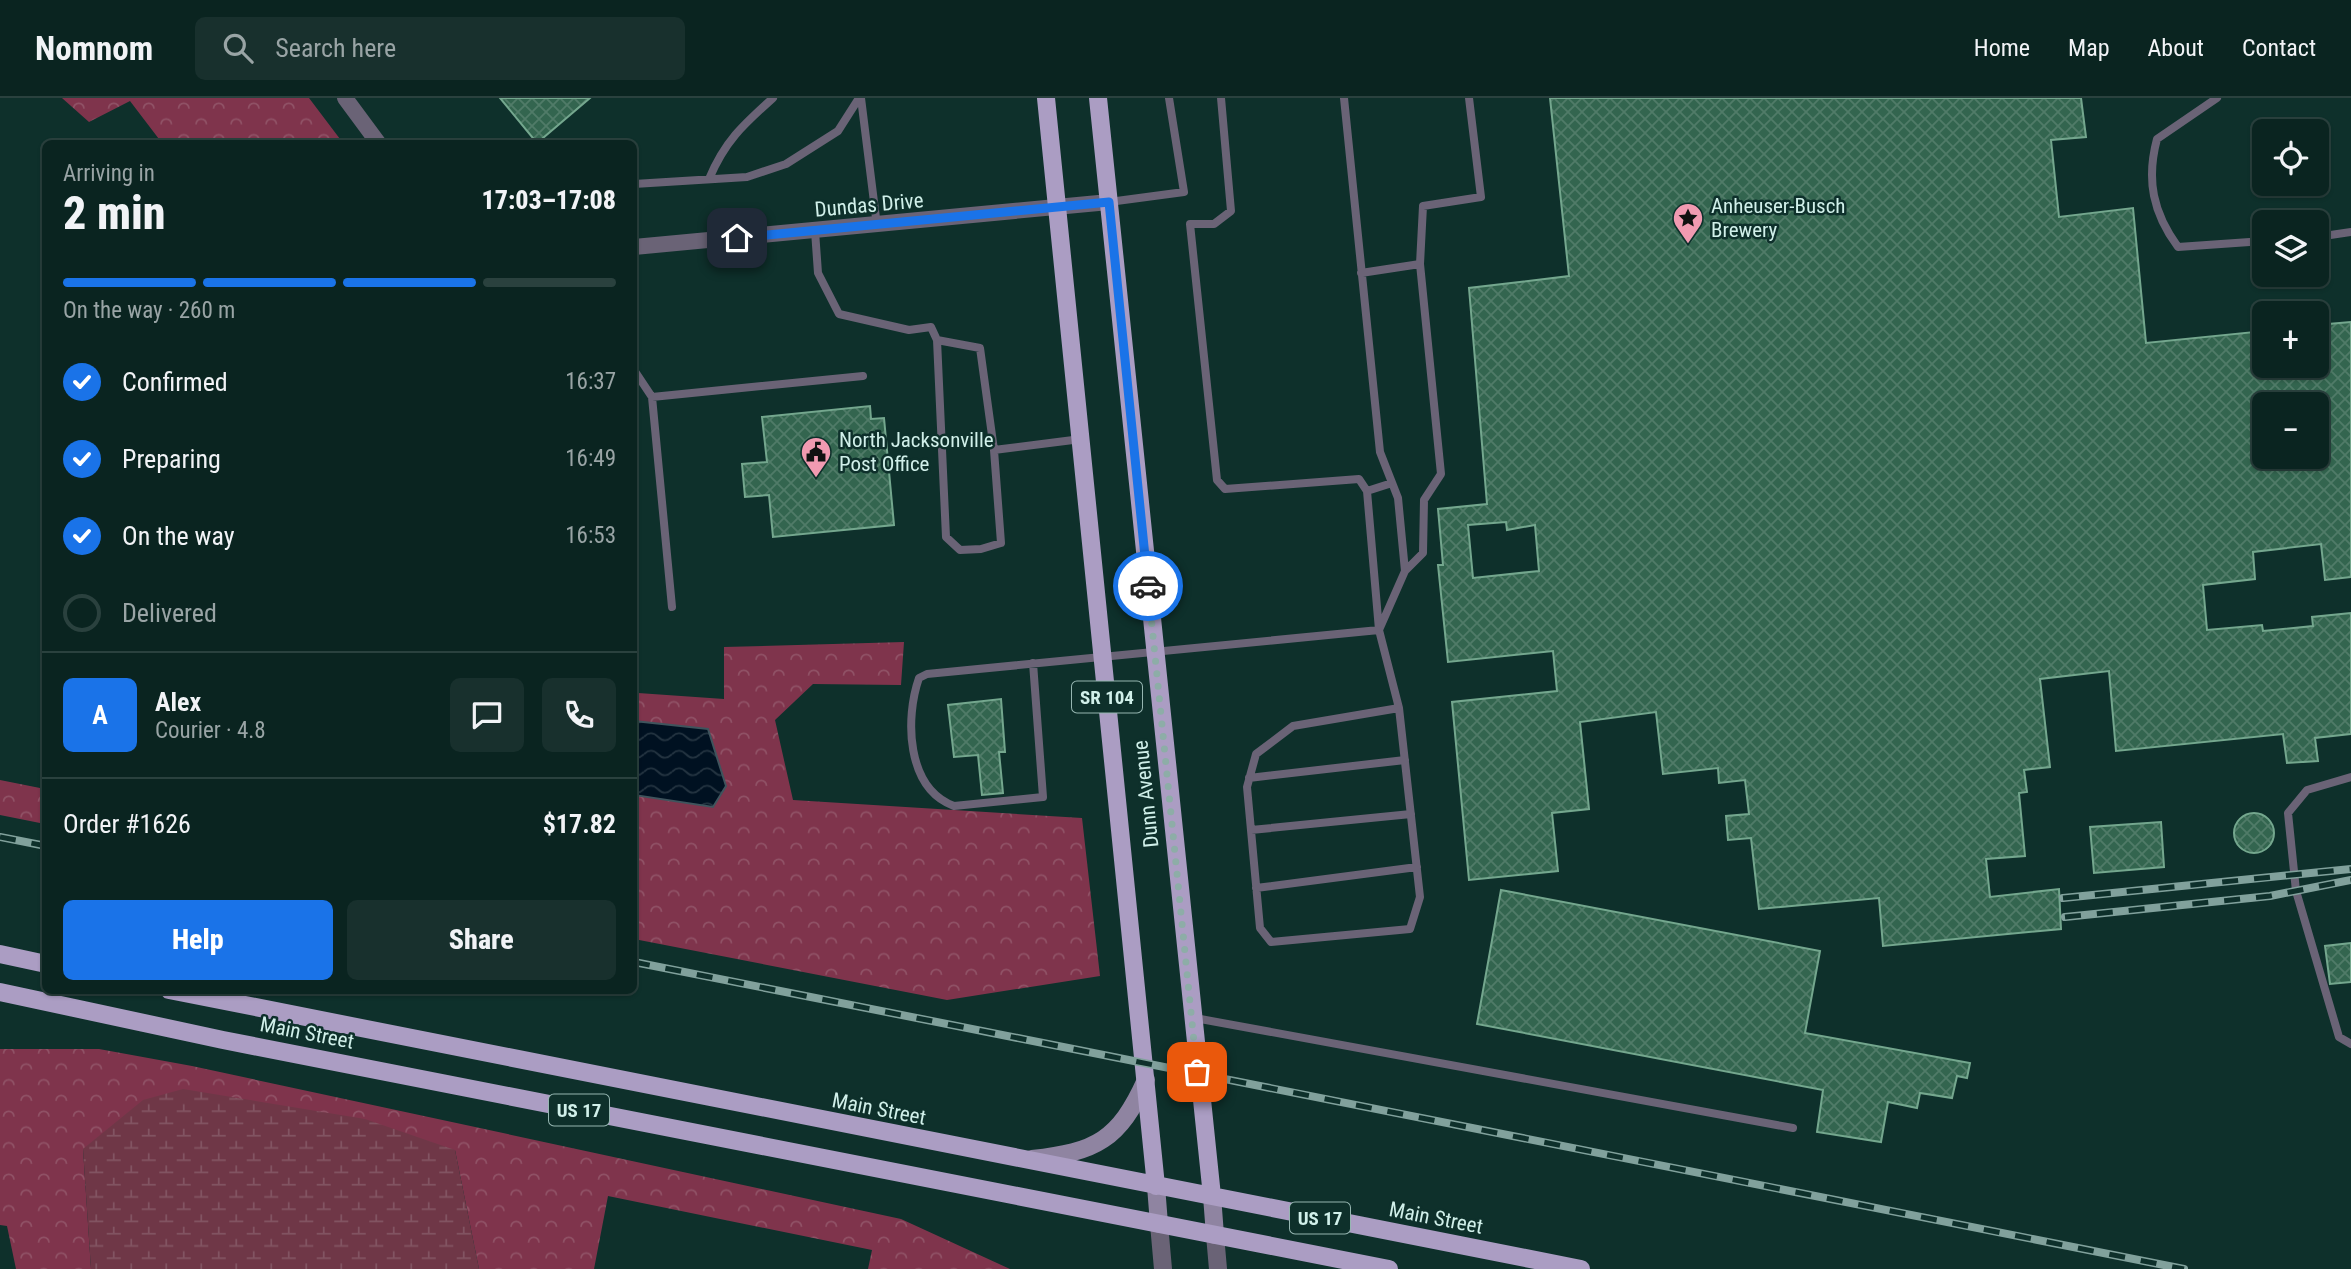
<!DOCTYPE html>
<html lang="en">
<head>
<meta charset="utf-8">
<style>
  body { margin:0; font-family:"Roboto Condensed",sans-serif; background:#18302d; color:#f1f3f6; height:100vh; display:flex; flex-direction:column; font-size:26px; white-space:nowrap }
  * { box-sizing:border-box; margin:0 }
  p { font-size:23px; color:#99a4a5 }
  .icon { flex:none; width:38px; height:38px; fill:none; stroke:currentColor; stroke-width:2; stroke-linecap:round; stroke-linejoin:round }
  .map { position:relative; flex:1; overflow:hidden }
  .side { position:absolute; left:42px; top:42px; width:595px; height:854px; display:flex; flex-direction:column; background:#0a2420; border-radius:10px; box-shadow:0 2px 5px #0004,0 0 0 2px #2a413e }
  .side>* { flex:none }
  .fabs { position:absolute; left:2252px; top:21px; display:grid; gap:14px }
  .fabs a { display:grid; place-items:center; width:77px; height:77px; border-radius:10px; background:#0a2420; box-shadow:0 2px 5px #0004,0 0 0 2px #2a413e; font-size:35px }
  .pin { position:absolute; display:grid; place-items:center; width:60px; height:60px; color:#fff; margin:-30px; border-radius:14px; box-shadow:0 4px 10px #0006 }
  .courier { position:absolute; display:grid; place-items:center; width:70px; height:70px; margin:-35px; border:5px solid #1a73e8; border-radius:50%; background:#fff; color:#222; box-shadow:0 2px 9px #0007 }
  .overview em { font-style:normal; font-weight:800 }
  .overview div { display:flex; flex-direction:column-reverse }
  .overview { display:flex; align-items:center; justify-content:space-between; height:119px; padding:0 21px }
  h1 { font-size:46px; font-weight:800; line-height:52px }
  .bar { display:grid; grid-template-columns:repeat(4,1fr); gap:10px 7px; align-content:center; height:84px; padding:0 21px }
  .bar i { height:9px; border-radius:5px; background:#2a413e }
  .bar .current { background:#1a73e8 }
  .bar p { grid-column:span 4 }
  .line { display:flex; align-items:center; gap:18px; padding:0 21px; border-top:2px solid #2a413e }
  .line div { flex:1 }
  .round { display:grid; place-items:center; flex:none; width:74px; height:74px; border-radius:10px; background:#18302d }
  ol { padding:0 21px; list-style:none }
  li { display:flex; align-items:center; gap:21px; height:77px }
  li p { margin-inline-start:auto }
  li .icon { padding:7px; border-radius:50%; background:#1a73e8; color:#fff; stroke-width:4 }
  li:last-child { color:#99a4a5 }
  li i { width:38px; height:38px; border:4px solid #2a413e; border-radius:50% }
  .cta { display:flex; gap:14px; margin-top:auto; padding:14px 21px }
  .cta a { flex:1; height:80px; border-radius:10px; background:#1a73e8; color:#fff; font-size:28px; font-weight:800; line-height:80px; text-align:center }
  .cta a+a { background:#18302d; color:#f1f3f6 }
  header { display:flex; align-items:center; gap:42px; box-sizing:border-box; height:98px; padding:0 35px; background:#0a2420; border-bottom:2px solid #2a413e }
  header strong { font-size:33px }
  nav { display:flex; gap:38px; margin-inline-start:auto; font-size:24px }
  .search { width:490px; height:63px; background:#18302d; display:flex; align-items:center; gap:18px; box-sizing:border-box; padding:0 24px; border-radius:10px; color:#99a4a5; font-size:26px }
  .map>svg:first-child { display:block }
  .forest { fill:url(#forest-crowns) }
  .wetland { fill:url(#wetland-marsh) }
  .water { fill:url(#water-waves); stroke:#3f545d; stroke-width:2 }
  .building { fill:url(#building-cross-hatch); stroke:#74a78e; stroke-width:2; fill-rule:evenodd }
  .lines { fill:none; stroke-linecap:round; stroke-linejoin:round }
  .service { stroke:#6a6376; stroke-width:8 }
  .minor { stroke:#6a6376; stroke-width:16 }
  .tertiary { stroke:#6a6376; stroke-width:18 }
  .secondary { stroke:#8f84a1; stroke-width:18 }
  .primary { stroke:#ab9dc3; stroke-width:18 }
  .rail-casing { stroke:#81a19c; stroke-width:8 }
  .rail { stroke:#0e302b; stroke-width:5; stroke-dasharray:16; stroke-linecap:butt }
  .done { stroke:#8dada7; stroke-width:7; stroke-dasharray:0 12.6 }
  .route { stroke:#1a73e8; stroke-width:9 }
  .labels { text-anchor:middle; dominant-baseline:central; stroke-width:5; stroke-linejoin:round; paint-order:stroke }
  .shield { fill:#0e302b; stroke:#96b6b1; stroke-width:2 }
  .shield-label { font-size:19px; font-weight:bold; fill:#d1f0ea }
  .street-label { font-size:21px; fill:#d1f0ea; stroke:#0e302b }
  .poi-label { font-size:21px; fill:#d1f0ea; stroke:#0e302b; text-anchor:start }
</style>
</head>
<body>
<header>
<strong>Nomnom</strong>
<div class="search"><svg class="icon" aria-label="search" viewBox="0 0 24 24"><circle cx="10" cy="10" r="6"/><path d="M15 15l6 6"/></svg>Search here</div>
<nav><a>Home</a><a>Map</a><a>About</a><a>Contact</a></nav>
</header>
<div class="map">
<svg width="2351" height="1171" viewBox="0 0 2351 1171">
  <defs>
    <pattern id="forest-crowns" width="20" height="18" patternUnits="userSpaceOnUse" patternTransform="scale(1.75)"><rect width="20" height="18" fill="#7f344c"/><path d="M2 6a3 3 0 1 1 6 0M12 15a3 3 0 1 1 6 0" fill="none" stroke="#905266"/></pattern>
    <pattern id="wetland-marsh" width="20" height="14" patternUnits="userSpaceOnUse" patternTransform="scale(1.75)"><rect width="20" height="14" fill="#6f3747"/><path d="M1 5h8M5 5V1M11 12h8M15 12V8" fill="none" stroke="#825462"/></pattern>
    <pattern id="water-waves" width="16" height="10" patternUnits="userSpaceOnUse" patternTransform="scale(1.75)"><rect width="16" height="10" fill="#001121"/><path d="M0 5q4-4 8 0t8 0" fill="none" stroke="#243441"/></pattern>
    <pattern id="building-cross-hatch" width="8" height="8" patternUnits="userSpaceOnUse" patternTransform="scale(1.75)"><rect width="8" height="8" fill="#33654f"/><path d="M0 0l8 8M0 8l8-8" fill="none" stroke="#507b68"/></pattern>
  </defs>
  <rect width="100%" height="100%" fill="#0e302b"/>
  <path class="forest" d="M62 0H309L340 41 332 46 162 45 130 3 89 24Z
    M904 544 901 587 813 586 775 622 793 702 1082 720 1100 878 947 902 634 841V697L713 709 708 631 634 623V591L638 595 724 601V549Z
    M0 682 45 691V726L0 717Z
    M0 951H99L192 968 901 1121 1010 1171H868L872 1152 608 1098 594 1171H479L455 1052 83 1051 91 1171H16L7 1128 0 1127Z"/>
  <path class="wetland" d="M183 991 365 1021 455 1052 479 1171H91L83 1051 143 1002Z"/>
  <path class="water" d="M634 623 708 631 726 688 713 709 634 697Z"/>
  <path class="building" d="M500 0H590L537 45Z
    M1550 0H2081L2086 39 2051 42 2059 119 2133 110 2146 245 2264 233V268H2317V227L2351 224V479L2325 482 2321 446 2253 454 2255 481 2203 487 2207 532 2262 527 2263 533 2313 528 2312 519 2351 515V636L2315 640 2318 663 2287 665 2283 636 2116 653 2109 573 2040 581 2050 669 2024 672 2027 694 2019 695 2025 758 1986 761 1990 799 2059 791 2061 831 1883 848 1879 800 1759 811 1751 740 1728 742 1726 718 1749 716 1745 682 1719 685 1718 670 1663 676 1656 614 1580 624 1589 711 1552 715 1558 773 1469 782 1452 604 1557 593 1553 553 1448 564 1438 467H1443L1438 411 1487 406 1469 190 1569 178ZM2264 306H2317V359H2264ZM1506 424 1507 432 1535 427 1539 473 1473 480 1468 427Z
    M870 308 871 321 884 320 894 427 773 439 769 397 745 399 742 366 767 364 762 319Z
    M1001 601 1005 654H999L1003 695 982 697 978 657 954 659 948 607Z
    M2234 735a20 20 0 1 1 40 0a20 20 0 1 1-40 0Z
    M2161 724 2164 769 2094 775 2090 729Z
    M1501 792 1820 853 1805 935 1970 965 1967 980 1957 978 1952 1000 1920 995 1917 1010 1888 1004 1881 1044 1817 1034 1823 992 1477 926Z
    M2351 845V884L2330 886 2325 848Z"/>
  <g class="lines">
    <path class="service" d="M861 0 877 128
      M1221 0 1231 113 1214 126H1190L1217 382 1225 391 1359 381 1367 393 1379 532 1405 473 1398 400 1380 354 1344 0
      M2217 0 2157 41C2146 82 2153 115 2178 149L2264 143
      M709 81C725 43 743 27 773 0
      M634 86 747 79 786 66 838 33 859 0
      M1109 104 1184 94 1169 0
      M815 133 818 175 839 216 909 232 931 229 937 242 980 250 994 352 1081 341
      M2317 139 2351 134
      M1361 175 1420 166 1423 108 1481 99 1469 0
      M937 242 946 439 960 452 981 451 1001 445 994 352
      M634 272 652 299 672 509
      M652 299 863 278
      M1367 393 1392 385
      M1405 473 1423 455 1424 402 1441 376 1420 166
      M1033 565 1043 699 954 708C906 690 905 620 919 580L927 576 1379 532 1399 610 1420 799 1410 831 1271 844 1260 830 1247 689 1256 656 1293 628 1399 610
      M2351 679 2307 692 2288 715 2296 793 2339 939 2351 946
      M1249 680 1405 662
      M1251 732 1411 716
      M1256 790 1417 769
      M1195 920 1793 1030"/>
    <path class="minor" d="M345 0 379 46
      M634 149 1109 104"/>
    <path class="tertiary" d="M1159 1126 1163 1171
      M1215 1137 1218 1171"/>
    <path class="secondary" d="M1032 1061C1096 1054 1119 1042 1146 982
      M1156 1088 1159 1126
      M1212 1098 1215 1137"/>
    <path class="primary" d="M1046 0 1156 1088
      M1098 0 1212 1098
      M0 856 46 866
      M169 892 1581 1171
      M0 894 223 942 1389 1171"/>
    <g class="rail-casing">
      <path id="rail" d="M0 739 46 748
        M2063 800 2351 771
        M2065 819 2270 798 2351 782
        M634 864 2184 1171"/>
    </g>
    <use href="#rail" class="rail"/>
  </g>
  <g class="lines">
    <path class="done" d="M1148 488 1197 974"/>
    <path class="route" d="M737 140 1109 104 1148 488"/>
  </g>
  <defs>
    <g id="sight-pin" transform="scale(1.575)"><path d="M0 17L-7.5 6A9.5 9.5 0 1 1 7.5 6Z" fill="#f19ab1" stroke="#0e302b"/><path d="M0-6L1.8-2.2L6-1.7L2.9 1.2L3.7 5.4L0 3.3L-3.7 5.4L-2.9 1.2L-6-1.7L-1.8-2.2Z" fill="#111"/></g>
    <g id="civic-pin" transform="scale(1.575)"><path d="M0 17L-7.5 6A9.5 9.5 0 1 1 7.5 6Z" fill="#f19ab1" stroke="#0e302b"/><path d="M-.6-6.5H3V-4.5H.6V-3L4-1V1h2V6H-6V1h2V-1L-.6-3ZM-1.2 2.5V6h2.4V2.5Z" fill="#111"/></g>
  </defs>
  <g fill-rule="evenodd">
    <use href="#sight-pin" x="1688" y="120"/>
    <use href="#civic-pin" x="816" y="354"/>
  </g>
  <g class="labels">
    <g class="shield">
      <rect x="1072" y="583.5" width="70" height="31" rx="5"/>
      <rect x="549" y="996.5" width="60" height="31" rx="5"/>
      <rect x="1290" y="1104.5" width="60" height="31" rx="5"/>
    </g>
    <g class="shield-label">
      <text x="1107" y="599">SR 104</text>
      <text x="579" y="1012">US 17</text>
      <text x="1320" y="1120">US 17</text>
    </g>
    <g class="street-label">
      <text transform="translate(869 107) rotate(-5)">Dundas Drive</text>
      <text transform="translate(1146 696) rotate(-96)">Dunn Avenue</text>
      <text transform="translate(307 935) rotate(11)">Main Street</text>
      <text transform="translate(879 1011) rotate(11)">Main Street</text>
      <text transform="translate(1436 1120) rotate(11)">Main Street</text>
    </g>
    <g class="poi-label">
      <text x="1711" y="108">Anheuser-Busch<tspan x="1711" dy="24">Brewery</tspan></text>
      <text x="839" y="342">North Jacksonville<tspan x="839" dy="24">Post Office</tspan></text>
    </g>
  </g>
</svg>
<div class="fabs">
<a><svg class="icon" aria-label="locate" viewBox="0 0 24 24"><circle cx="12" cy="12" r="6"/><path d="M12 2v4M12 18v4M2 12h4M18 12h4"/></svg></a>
<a><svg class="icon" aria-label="layers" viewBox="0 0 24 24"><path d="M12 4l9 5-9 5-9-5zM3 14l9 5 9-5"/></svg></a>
<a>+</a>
<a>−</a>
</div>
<div class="pin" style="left:1197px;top:974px;background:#ea580c"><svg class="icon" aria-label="bag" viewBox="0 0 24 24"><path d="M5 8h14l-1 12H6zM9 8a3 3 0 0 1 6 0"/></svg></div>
<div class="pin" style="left:737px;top:140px;background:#1f2937"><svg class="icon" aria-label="home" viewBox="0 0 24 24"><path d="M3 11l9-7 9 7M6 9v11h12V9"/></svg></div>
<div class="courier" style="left:1148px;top:488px"><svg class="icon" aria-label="car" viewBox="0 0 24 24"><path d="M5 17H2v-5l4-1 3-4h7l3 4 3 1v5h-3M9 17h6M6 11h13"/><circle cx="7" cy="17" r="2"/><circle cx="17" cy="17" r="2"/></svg></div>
<section class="side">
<div class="overview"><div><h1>2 min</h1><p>Arriving in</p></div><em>17:03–17:08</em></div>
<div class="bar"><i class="current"></i><i class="current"></i><i class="current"></i><i></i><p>On the way · 260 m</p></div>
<ol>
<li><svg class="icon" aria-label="check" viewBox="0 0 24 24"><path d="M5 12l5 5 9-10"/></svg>Confirmed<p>16:37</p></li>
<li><svg class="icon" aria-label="check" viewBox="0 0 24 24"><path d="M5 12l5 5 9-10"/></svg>Preparing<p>16:49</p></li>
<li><svg class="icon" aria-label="check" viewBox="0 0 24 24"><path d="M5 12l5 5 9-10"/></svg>On the way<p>16:53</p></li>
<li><i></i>Delivered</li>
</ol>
<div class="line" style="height:126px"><b class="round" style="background:#1a73e8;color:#fff">A</b><div><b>Alex</b><p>Courier · 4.8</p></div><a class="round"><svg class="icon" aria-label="chat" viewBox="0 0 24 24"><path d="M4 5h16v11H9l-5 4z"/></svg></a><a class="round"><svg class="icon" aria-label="phone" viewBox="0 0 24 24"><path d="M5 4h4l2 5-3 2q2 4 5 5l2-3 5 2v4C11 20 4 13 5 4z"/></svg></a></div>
<div class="line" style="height:91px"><div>Order #1626</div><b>$17.82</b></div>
<div class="cta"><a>Help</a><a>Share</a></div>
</section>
</div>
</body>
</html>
